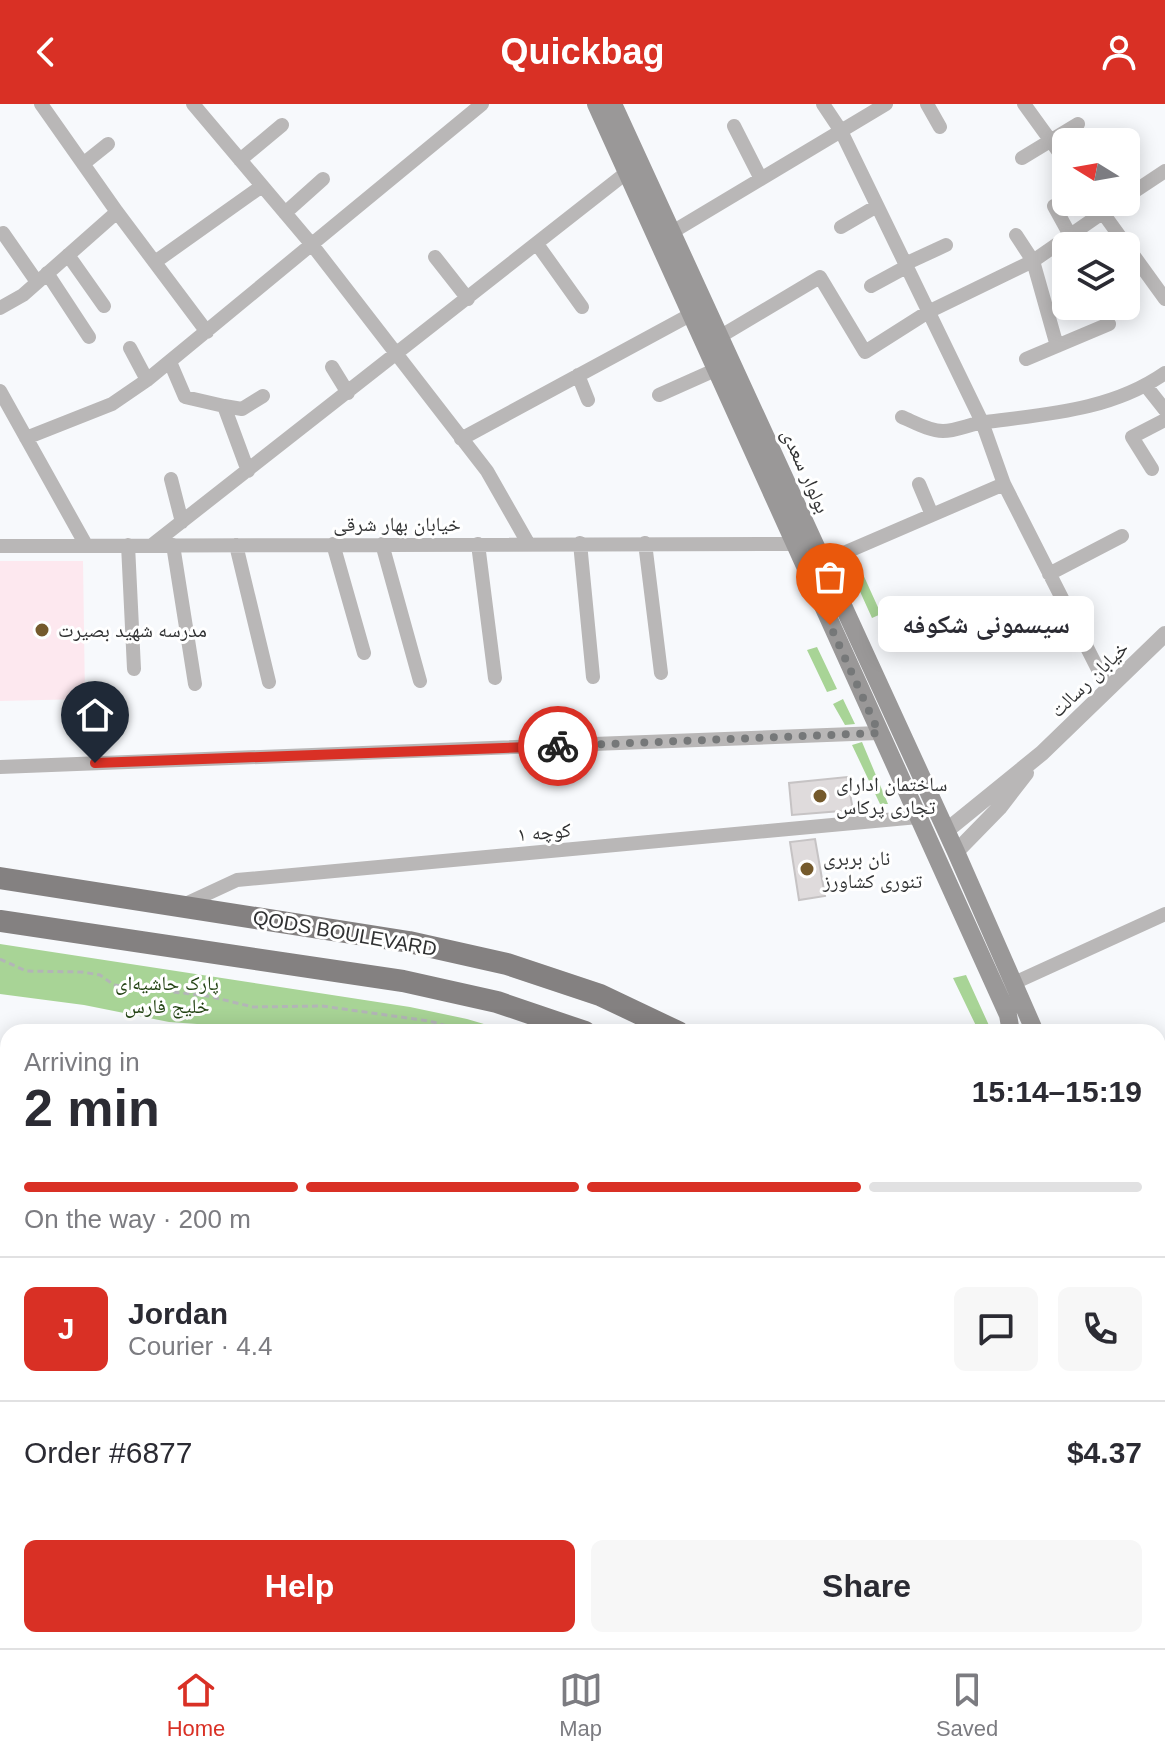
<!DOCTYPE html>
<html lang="en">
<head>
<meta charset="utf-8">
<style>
  body { margin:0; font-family:Helvetica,"Noto Naskh Arabic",sans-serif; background:#f7f7f7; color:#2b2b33; height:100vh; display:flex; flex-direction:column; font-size:30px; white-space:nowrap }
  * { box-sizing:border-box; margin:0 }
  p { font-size:26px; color:#7c7c81 }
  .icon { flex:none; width:44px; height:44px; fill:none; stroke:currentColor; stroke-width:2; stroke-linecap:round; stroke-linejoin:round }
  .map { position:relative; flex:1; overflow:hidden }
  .sheet { position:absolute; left:0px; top:920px; width:1166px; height:624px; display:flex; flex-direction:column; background:#fff; border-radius:24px 24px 0 0; box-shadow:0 4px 20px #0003 }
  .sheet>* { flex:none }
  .needle { width:52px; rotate:281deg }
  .controls { position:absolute; left:1052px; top:24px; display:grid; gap:16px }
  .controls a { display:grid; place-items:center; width:88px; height:88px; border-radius:12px; background:#fff; box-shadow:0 4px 20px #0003; font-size:40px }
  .pin { position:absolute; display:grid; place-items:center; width:68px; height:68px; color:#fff; margin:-82px -34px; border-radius:50% 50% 50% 0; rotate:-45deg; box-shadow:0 0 8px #0007 }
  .pin .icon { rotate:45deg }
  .courier { position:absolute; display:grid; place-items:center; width:80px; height:80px; margin:-40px; border:6px solid #d93025; border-radius:50%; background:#fff; color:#222; box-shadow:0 2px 10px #0007 }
  .bubble { position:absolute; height:56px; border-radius:12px; background:#fff; box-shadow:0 4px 20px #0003; font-size:26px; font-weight:700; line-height:56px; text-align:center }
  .head em { font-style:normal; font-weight:700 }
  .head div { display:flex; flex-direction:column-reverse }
  .head { display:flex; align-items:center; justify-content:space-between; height:136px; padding:0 24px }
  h1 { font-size:52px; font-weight:700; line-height:60px }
  .bar { display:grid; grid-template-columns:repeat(4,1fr); gap:12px 8px; align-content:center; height:96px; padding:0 24px }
  .bar i { height:10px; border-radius:6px; background:#e1e1e2 }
  .bar .on { background:#d93025 }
  .bar p { grid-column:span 4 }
  .line { display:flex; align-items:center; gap:20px; padding:0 24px; border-top:2px solid #e1e1e2 }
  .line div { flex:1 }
  .round { display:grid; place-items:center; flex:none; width:84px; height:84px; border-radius:12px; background:#f7f7f7 }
  .primary-button { display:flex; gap:16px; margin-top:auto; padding:16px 24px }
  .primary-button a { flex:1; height:92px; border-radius:12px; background:#d93025; color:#fff; font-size:32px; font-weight:700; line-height:92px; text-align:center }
  .primary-button a+a { background:#f7f7f7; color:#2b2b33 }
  header { display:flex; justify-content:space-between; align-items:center; height:104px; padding:0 24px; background:#d93025; color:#fff; font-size:36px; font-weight:700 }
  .dock { display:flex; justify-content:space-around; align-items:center; height:112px; border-top:2px solid #e1e1e2; background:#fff; font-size:22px; color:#7c7c81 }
  .dock a { display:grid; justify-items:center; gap:4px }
  .dock .on { color:#d93025 }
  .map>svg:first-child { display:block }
  .education { fill:#fde8ef }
  .green { fill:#a8d496 }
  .building { fill:#dfdbdc; stroke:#c6c3c4; stroke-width:2 }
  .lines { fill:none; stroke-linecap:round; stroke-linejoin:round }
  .path { stroke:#b3b5b7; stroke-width:3; stroke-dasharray:6 4; stroke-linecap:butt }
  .minor { stroke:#b9b7b7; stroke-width:14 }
  .tertiary { stroke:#b9b7b7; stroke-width:16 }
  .secondary { stroke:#9a9898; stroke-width:18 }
  .primary { stroke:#848181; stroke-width:22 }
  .done { stroke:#767879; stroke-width:8; stroke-dasharray:0 14.4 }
  .route { stroke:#d93025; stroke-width:10 }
  .poi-dot { fill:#755a2c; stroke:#fff; stroke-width:3 }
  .labels { text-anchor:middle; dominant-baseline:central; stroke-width:6; stroke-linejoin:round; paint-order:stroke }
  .street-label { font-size:20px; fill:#313233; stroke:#fff }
  .poi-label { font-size:20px; fill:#313233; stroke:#fff; text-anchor:start }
  .park-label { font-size:20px; fill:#234313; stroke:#fff }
</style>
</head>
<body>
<header><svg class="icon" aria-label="back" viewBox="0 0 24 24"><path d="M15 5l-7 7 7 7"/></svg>Quickbag<svg class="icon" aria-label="person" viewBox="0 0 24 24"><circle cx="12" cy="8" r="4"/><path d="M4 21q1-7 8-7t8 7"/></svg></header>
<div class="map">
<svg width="1165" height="1544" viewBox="0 0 1165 1544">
  <rect width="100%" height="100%" fill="#f7f9fc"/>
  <path class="education" d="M0 457H83L85 595 0 597Z"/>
  <path class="green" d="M857 457 881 510 872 514 848 461Z
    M817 543 837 585 827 588 807 546Z
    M843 595 855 620 845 621 833 600Z
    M862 638 888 700H880L852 641Z
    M0 840 410 903 467 915 511 928 306 927 211 921 169 918 84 901 0 890Z
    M966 871 992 928H979L953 874Z"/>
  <path class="building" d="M847 673 853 706 792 711 789 679Z
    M815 735 825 792 799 796 790 738Z"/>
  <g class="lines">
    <path class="path" d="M0 855 26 867 82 868 100 871 114 881 208 892 253 903 322 902 429 917 470 928"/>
    <path class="minor" d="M41 0 117 108 207 228
      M193 0 313 142 487 367 528 439
      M823 0 841 27 982 318 1004 380 1108 585
      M927 0 940 23
      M1024 0 1066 58
      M734 22 761 75
      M1022 54 1078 20
      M240 56 282 21
      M83 60 108 40
      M1126 93 1165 67
      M1095 98 1165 195
      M1054 102 1070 131
      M285 109 323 75
      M841 123 877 102
      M674 127 886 0
      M3 129 37 178
      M1016 131 1033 157 1057 242
      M537 140 582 203
      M68 151 104 202
      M435 153 468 195
      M155 158 262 82
      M905 160 946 141
      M47 169 89 233
      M871 182 906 163
      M0 204 23 191 117 108
      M721 232 820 173 865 248 928 208 1033 157 1118 98
      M130 244 147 276
      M1026 255 1109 220
      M170 258 185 293 224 302 248 367
      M332 263 348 289
      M578 271 588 296
      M1146 282 1165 306
      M0 287 86 441
      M659 291 715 266
      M224 302 242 305 263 292
      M902 313C914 318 929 327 943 327 957 327 972 319 986 318 1048 310 1112 306 1165 269
      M26 334 112 300 147 276 482 0
      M461 335 690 211
      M1152 365 1132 333 1165 316
      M171 375 182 418
      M919 380 932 411
      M580 439 593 573
      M645 439 661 569
      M333 440 364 549
      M382 440 420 577
      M478 440 495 574
      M128 441 134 565
      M152 441 626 69
      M173 441 195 580
      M236 441 269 578
      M0 442 793 440
      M823 458 1004 380
      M1049 470 1122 432
      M997 539 1067 508
      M0 663 879 629
      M181 802 237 776 918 713
      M1014 879 1165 810
      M1158 963 1165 960
      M1158 1168 1165 1165"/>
    <path class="tertiary" d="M946 727 1042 649 1165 530
      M956 748 999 704 1026 669"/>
    <path class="secondary" d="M596 0 1008 911 1011 928
      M613 0 956 748 1035 928"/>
    <path class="primary" d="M0 774 409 838 507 860 600 891 678 928
      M0 817 403 877 497 898 585 928
      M1158 1225 1165 1241
      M1158 1269 1165 1275
      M1158 1363 1165 1374"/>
  </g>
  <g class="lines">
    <path class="done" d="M558 642 879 629 830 521"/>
    <path class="route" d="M95 659 558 642"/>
  </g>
  <g class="poi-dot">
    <circle cx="42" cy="526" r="8"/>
    <circle cx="820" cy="692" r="8"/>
    <circle cx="807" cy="765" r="8"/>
  </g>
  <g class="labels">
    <g class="street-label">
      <text transform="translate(806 367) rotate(66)">بولوار سعدی</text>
      <text x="397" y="420">خیابان بهار شرقی</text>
      <text transform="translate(1089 575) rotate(-44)">خیابان رسالت</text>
      <text transform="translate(544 728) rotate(-5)">کوچه ۱</text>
      <text transform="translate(345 829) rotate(10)">QODS BOULEVARD</text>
    </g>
    <g class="poi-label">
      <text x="58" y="526">مدرسه شهید بصیرت</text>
      <text x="836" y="680">ساختمان ادارای<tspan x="836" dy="23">تجاری پرکاس</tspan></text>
      <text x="823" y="754">نان بربری<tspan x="823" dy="23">تنوری کشاورز</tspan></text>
    </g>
    <g class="park-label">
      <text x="167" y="879">پارک حاشیه‌ای<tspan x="167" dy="23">خلیج فارس</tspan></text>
    </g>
  </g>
</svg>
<div class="controls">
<a><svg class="needle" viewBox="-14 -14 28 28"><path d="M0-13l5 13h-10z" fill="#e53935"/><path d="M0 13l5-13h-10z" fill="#7c7c81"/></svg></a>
<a><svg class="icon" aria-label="layers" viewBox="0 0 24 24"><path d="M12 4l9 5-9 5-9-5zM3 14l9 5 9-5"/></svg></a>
</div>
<div class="pin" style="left:830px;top:521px;background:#ea580c"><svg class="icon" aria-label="bag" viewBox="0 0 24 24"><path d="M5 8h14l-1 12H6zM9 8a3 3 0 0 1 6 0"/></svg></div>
<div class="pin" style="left:95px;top:659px;background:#1f2937"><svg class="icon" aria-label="home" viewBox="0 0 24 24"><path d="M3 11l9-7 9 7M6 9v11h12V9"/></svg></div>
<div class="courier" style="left:558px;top:642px"><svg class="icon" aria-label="bike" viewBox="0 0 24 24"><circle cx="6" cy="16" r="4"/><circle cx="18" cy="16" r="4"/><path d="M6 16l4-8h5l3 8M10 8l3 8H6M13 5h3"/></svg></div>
<div class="bubble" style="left:878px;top:492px;width:216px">سیسمونی شکوفه</div>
<section class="sheet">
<div class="head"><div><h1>2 min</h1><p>Arriving in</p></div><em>15:14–15:19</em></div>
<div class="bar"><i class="on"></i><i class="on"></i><i class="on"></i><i></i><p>On the way · 200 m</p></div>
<div class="line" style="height:144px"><b class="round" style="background:#d93025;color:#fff">J</b><div><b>Jordan</b><p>Courier · 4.4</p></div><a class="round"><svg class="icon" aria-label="chat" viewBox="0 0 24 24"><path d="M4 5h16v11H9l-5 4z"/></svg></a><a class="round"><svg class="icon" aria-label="phone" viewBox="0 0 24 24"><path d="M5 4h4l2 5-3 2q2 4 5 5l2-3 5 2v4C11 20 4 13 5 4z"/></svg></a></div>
<div class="line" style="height:104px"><div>Order #6877</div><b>$4.37</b></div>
<div class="primary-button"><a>Help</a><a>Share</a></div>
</section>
</div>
<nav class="dock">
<a class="on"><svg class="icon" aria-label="home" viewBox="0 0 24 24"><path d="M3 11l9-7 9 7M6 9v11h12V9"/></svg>Home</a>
<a><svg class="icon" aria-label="map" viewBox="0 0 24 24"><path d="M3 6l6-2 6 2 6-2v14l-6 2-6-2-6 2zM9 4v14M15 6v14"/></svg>Map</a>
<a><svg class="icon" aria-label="saved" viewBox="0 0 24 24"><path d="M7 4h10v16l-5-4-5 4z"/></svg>Saved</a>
</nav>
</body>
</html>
